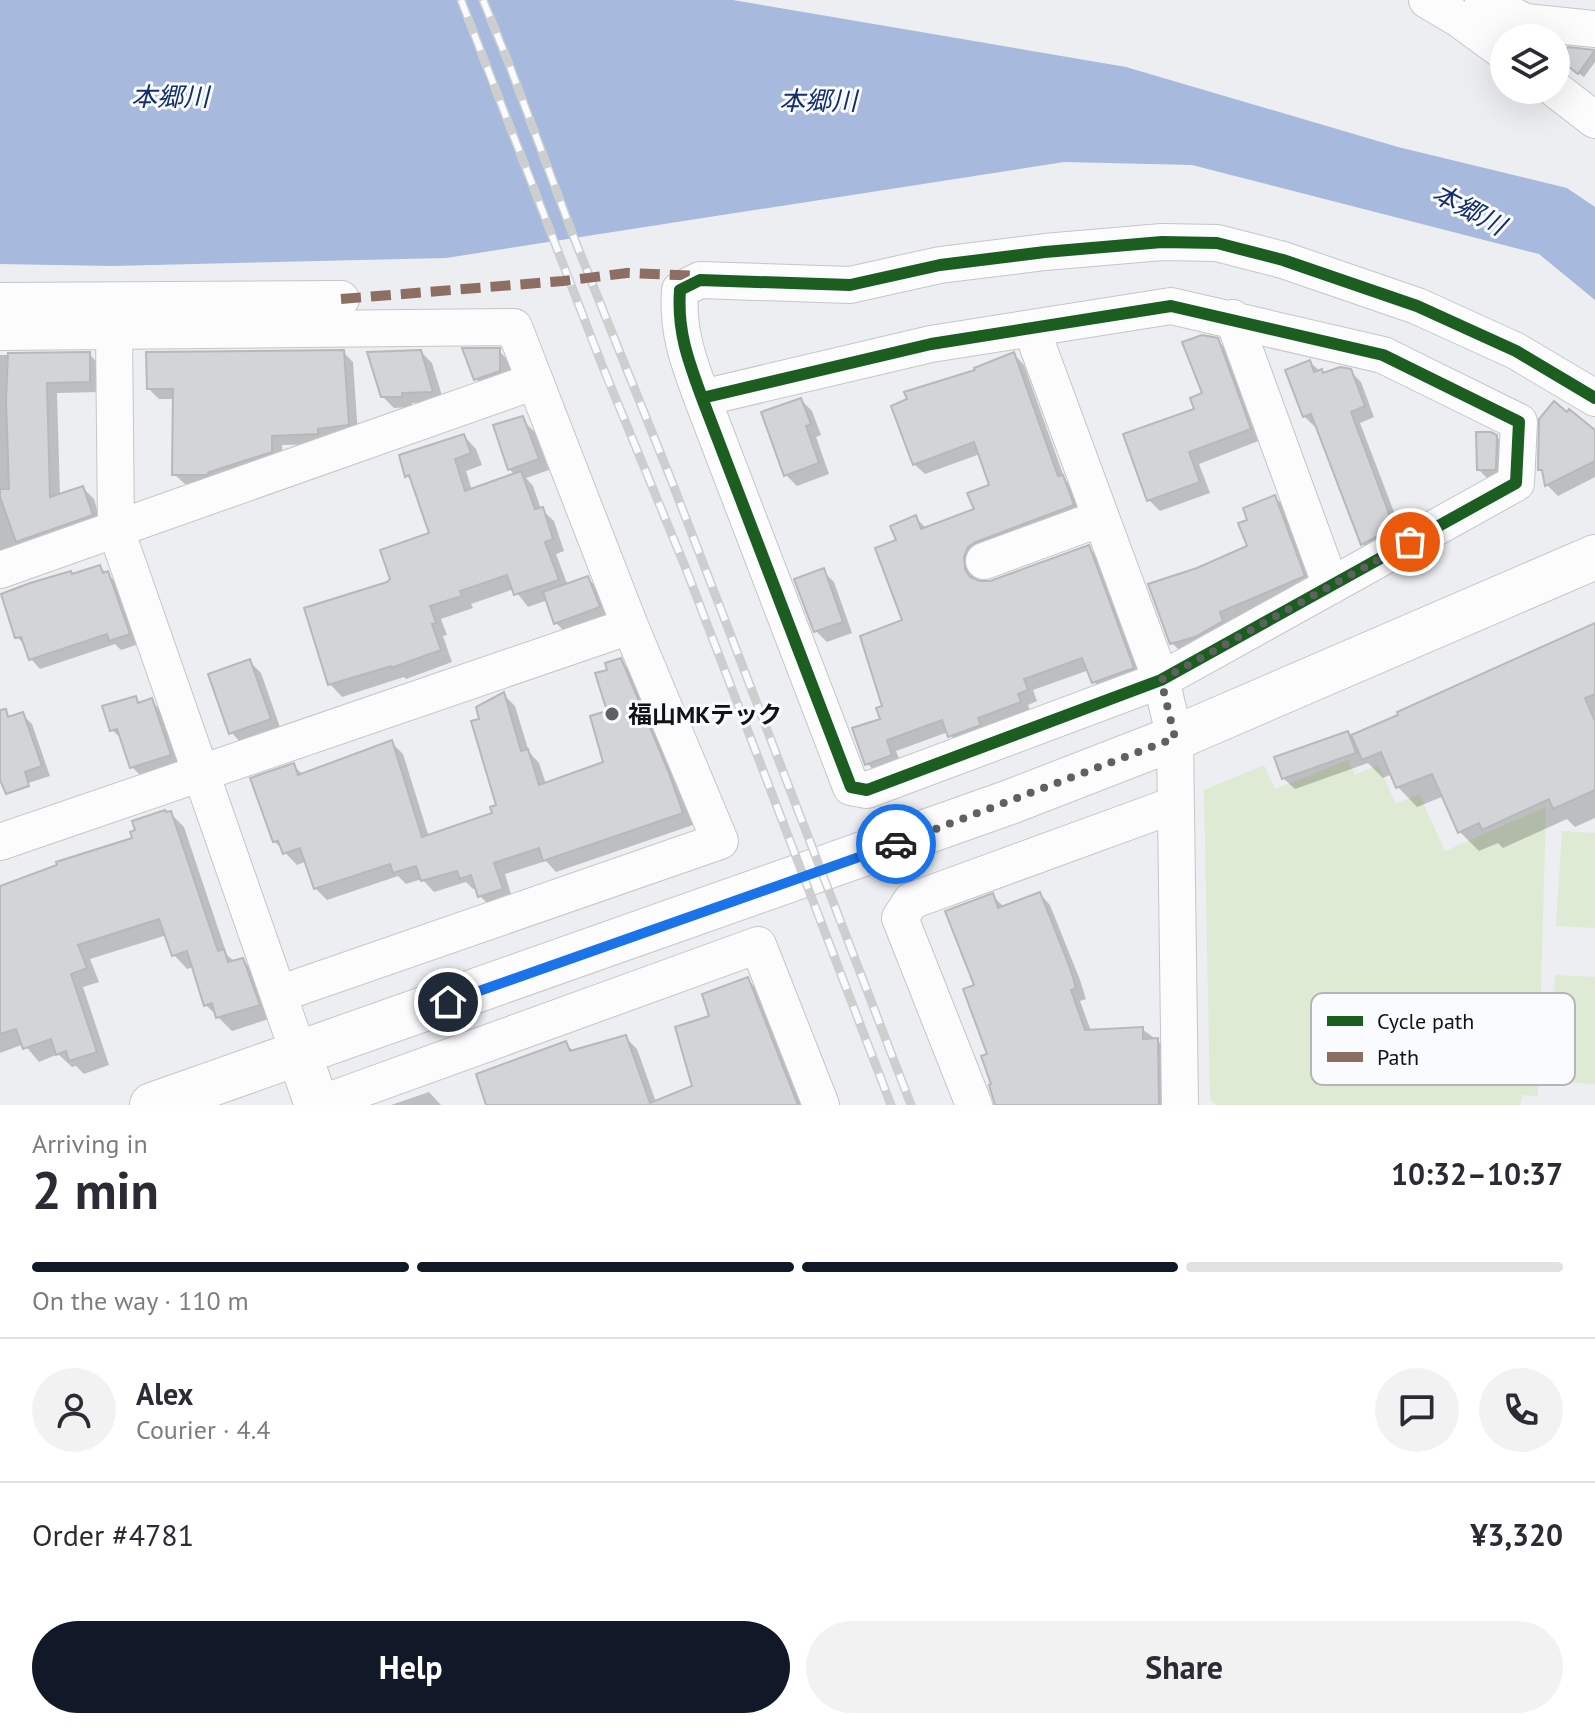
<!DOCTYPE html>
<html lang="en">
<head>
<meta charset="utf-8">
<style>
  body { margin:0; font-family:"PT Sans","Noto Sans JP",sans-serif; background:#f2f2f3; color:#2b2b33; height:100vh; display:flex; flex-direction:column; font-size:30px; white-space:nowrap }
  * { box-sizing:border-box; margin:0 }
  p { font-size:26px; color:#7c7c81 }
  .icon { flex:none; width:44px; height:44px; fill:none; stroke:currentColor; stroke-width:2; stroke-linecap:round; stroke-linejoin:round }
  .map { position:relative; height:1105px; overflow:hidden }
  .sheet { display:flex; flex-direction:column; background:#fff; flex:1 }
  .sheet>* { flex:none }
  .controls { position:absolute; left:1490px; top:24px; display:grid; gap:16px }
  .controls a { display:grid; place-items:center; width:80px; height:80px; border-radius:50%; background:#fff; box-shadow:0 8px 32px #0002; font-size:40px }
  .pin { position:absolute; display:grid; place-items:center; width:68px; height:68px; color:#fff; margin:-34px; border:4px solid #fff; border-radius:50%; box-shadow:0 2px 8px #0007 }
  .courier { position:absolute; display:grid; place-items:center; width:80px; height:80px; margin:-40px; border:6px solid #1a73e8; border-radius:50%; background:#fff; color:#222; box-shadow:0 2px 10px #0007 }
  .summary em { font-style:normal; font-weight:600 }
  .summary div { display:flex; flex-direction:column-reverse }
  .summary { display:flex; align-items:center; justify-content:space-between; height:136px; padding:0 32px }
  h1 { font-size:52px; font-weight:600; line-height:60px }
  .bar { display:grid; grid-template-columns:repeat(4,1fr); gap:12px 8px; align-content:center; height:96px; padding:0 32px }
  .bar i { height:10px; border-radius:6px; background:#e1e1e2 }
  .bar .active { background:#111827 }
  .bar p { grid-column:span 4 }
  .line { display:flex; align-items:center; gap:20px; padding:0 32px; border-top:2px solid #e1e1e2 }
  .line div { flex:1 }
  .round { display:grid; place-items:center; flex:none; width:84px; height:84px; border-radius:42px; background:#f2f2f3 }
  .cta { display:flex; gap:16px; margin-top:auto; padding:16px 32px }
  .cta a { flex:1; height:92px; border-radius:48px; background:#111827; color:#fff; font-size:32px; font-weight:600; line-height:92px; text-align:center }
  .cta a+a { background:#f2f2f3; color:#2b2b33 }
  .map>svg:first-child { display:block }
  .green { fill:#deead3 }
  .water { fill:#a7badd }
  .shadow { fill:#0003 }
  .building { fill:#d3d4d7; stroke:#b6b8b9; stroke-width:2 }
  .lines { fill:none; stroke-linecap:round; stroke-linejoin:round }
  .minor-casing { stroke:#c4c6c8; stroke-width:38 }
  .tertiary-casing { stroke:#c4c6c8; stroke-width:46 }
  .minor { stroke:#fcfcfd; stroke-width:36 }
  .tertiary { stroke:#fcfcfd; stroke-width:44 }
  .rail-casing { stroke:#cdcece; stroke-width:9 }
  .rail { stroke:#f9fbff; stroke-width:6; stroke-dasharray:18; stroke-linecap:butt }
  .quiet { stroke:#8d6e63; stroke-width:10; stroke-dasharray:20 10; stroke-linecap:butt }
  .cycleway-casing { stroke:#f9fbff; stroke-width:17 }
  .cycleway { stroke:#1b5e20; stroke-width:12 }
  .done { stroke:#5e6061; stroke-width:8; stroke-dasharray:0 14.4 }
  .route { stroke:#1a73e8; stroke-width:10 }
  .poi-dot { fill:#5e6061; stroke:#f9fbff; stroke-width:3 }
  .labels { text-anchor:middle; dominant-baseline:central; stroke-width:6; stroke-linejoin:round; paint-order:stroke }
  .poi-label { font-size:24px; font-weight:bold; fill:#121314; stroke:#f9fbff; text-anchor:start }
  .water-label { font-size:26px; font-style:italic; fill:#152f6a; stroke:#f9fbff }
  .key { fill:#f9fbff; stroke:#b4b5b8; stroke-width:2 }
  .key-label { font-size:22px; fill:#121314 }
</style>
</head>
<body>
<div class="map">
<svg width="1595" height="1105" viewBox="0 0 1595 1105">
  <rect width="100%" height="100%" fill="#eceef1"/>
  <path class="green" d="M1348 760 1355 775 1378 765 1396 804 1419 794 1445 851 1546 807 1538 1096 1522 1095 1520 1105H1216L1210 1099 1204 790 1264 765 1275 789Z
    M1562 831 1595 833V928L1556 926Z
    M1555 975 1595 977V1084L1549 1081Z"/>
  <path class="water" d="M0 0H733L1126 67 1398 147 1567 188 1595 207V300L1539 254 1192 165 1064 162 446 258 112 266 0 264Z"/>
  <path class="shadow" d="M1569 50 1595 52V62L1584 77 1567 65Z
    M1217 340 1229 352 1261 440 1199 464 1210 493 1160 511 1149 500 1204 394Z
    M343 352 353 362 358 435 327 444 282 445V462L217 484H185L174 474 175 399H159L149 389Z
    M421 352 432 363 444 402 412 403V407L394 408 382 396Z
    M500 352 511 363V382L487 390 476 379Z
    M89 354 100 365V392L57 393 60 496 83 488 94 499 102 526 0 559V355Z
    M1014 354 1024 365 1065 480 1073 488 1084 516 973 568 975 581 991 583 1088 547 1099 558 1143 678 1105 693 1094 682 1089 670 1033 690 1037 701 1028 705 1031 713 960 747 948 732 896 751 902 766 877 774 867 763 882 720 904 621 899 541 915 517 927 529 976 511 992 486 980 454 925 474 914 464 978 371Z
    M1310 362 1324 375 1350 371 1361 382 1374 417 1360 423 1404 538 1373 555 1363 544 1318 426 1315 427 1304 416Z
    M801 400 812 411 821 435 816 437 829 474 797 486 786 475Z
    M523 421 535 432 549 470 526 478 533 486 541 509 554 521 564 551 556 554 568 586 588 578 599 590 610 619 567 634 556 623 548 600 528 607 514 589 471 604 473 608 441 619 447 635 443 636 452 662 406 679 404 677 342 697 330 684 388 584 431 534 413 482 407 476 464 436 476 449 482 465 466 471 472 490 515 475 509 469Z
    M1595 433V477L1558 496 1547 485 1544 474 1540 469Z
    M1496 436 1508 448 1506 481H1490L1479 470Z
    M1275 497 1286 508 1315 587 1183 654 1172 643 1198 570 1250 547V521Z
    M100 567 117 583 139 644 121 650 115 644 40 669 31 659 27 647 17 637Z
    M823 571 834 582 852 633 827 642 816 631Z
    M1595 624V818L1575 827 1567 819 1503 848 1498 843 1479 851 1460 832 1444 796 1417 807 1398 787 1392 774 1383 778 1368 763 1295 789 1283 778 1348 734 1351 737 1401 716Z
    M620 660 632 672 680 787 693 825 556 872 546 861 505 874 513 901 492 908 480 896 477 888 473 889 466 882 434 892 422 879 406 884 398 876 327 900 315 888 307 861 297 865 274 841 294 766 303 775 391 742 403 754 429 837 494 814 498 806 481 720 504 695 515 706 529 752 539 763 546 784 606 763 610 712 609 671Z
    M250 662 261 673 281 730 242 744 231 732Z
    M135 698 141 704 151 700 162 712 180 766 143 778 132 767 123 740 112 730Z
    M22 714 32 724 50 776 19 786 0 748V722Z
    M170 813 184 827 227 955 235 962 243 960 256 974 272 1018 232 1031 206 1005 194 967 187 969 174 955 167 935 90 959 99 982 83 987 109 1065 84 1074 76 1066 72 1067 58 1054 39 1062 24 1044 0 1053V888L134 840Z
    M1040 894 1050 905 1080 980 1086 999 1080 1001 1091 1031 1142 1029 1157 1040 1168 1051 1169 1105H996L990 1055 976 987 993 896 1003 906Z
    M747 979 759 991 804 1105H487L566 1043 574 1052 625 1037 637 1049 656 1102 694 1087 712 1017Z
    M429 1092 441 1105H391Z"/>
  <path class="building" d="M1568 47 1595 50 1578 74 1560 60Z
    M1202 335 1218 338 1251 429 1189 452 1200 482 1147 501 1123 434 1194 409 1190 398 1202 393 1182 342Z
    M462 348H500V371L474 380Z
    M344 350 349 425 318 429V434L272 436V452L209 472 207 475H172L173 389H147L146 352Z
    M421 350 433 392 402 393V397H381L367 352Z
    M90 352V382L47 383 50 497 83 486 93 515 16 542 0 497V489H9L6 400 8 353Z
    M1014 352 1058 476 1063 475 1074 505 976 542 968 547 964 557 965 569 970 577 980 581H990L1089 545 1134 668 1092 683 1082 658 1024 679 1028 690 1018 694 1021 702 978 718 981 725 948 737 942 720 887 740 892 755 865 765 852 728 880 719 876 708 882 706 860 636 902 620 875 548 896 540 890 526 916 515 921 529 974 509 967 493 989 485 974 442 913 465 891 406 907 399 904 392 975 370 974 368Z
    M1310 360 1314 372 1322 369 1323 373 1340 367 1351 369 1365 406 1351 412 1394 527 1361 545 1311 414 1303 417 1285 370Z
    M801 398 811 424 806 426 819 463 784 476 761 412Z
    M1554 401 1567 412 1569 409 1595 430V461L1545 486 1542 470H1538L1539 419Z
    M523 416 539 459 508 470 493 425Z
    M1476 432H1491L1497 435 1496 470H1477Z
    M464 434 471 453 455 459 465 491 521 471 535 509 543 507 553 539 545 542 559 580 514 595 507 575 460 591 462 596 430 606 436 623 432 624 441 650 391 668V666L328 685 304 608 387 582 390 579 380 550 429 533 409 475 405 477 399 455Z
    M1275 495 1305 576 1220 612 1223 621 1195 637 1170 644 1148 584 1197 568 1247 546 1238 523 1247 520 1243 508Z
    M100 565 103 573 108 571 130 634 109 641 107 634 29 660 21 637 15 638 1 594 30 583 71 571 72 574Z
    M824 568 843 622 814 632 794 579Z
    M588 576 600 607 554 624 543 592Z
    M1595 623V694L1585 698 1595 721V790L1553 809 1549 799 1482 830 1479 823 1458 833 1432 774 1396 788 1381 752 1362 760 1351 735 1398 715 1397 712Z
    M621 658 669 773 683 813 543 861 539 848 494 863 503 889 478 897 471 875 460 879 457 871 421 881 416 866 393 873 390 864 314 889 300 848 283 854 278 841 273 842 250 778 294 763 298 775 392 740 422 837 492 813 490 807 496 805 471 721 479 719 476 707 504 692 521 751 528 749 539 785 603 762 590 716 607 711 595 673 607 670 605 663Z
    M250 659 271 719 229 734 208 674Z
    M136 696 138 703 152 698 171 755 130 768 117 729 110 731 102 706Z
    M6 709 8 717 23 712 42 766 25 772 29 786 6 794 0 780V710Z
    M1348 731 1356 753 1282 779 1274 757Z
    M165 810 166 812 171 811 218 951 224 949 228 962 243 958 260 1005 216 1018 212 1003 204 1006 187 951 172 956 159 919 78 945 87 968 71 974 97 1052 69 1061 66 1051 56 1055 51 1039 23 1049 16 1029 0 1034V886L57 865 56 862 132 838 130 832 135 830 132 821Z
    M1040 892 1070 968 1076 988 1071 990 1085 1030 1143 1027V1039L1158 1038 1159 1105H995L989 1085 991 1084 981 1056 987 1054 963 989 974 985 945 911 993 893 998 908Z
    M748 977 798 1105H486L476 1074 566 1041 570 1051 626 1035 650 1103 692 1086 675 1027 709 1016 702 994Z"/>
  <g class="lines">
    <g class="minor-casing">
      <path id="minor" d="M1427 0 1459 19 1504 52
        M1483 0 1525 22 1595 29
        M1556 90 1595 120
        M0 301 341 299
        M1233 318 1331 586
        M1031 328 1161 680 1175 738 1180 1105
        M114 331 116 530 299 1054
        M0 332 514 327 630 626 720 841 279 994
        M702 398 931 344 1171 306 1383 355 1519 422 1516 483 1161 680 867 790 851 787 702 398C688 360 677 331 680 290L700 280 850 285 940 265 1045 252 1162 242 1217 243 1283 260 1417 306 1516 351 1595 398
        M984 561 1101 518
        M0 570 535 381
        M0 842 630 626
        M317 1105 758 945 821 1105
        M974 1105 900 918 911 901 1174 805"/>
    </g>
    <g class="tertiary-casing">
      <path id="tertiary" d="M299 1054 317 1105
        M152 1105 1010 802 1175 738 1595 557"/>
    </g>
    <use href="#minor" class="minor"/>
    <use href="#tertiary" class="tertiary"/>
    <g class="rail-casing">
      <path id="rail" d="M461 0 602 365 686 569 891 1105
        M483 0 509 64 576 243 672 482 911 1105"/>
    </g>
    <use href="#rail" class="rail"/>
    <path class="quiet" d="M341 299 563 281 627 273 700 276"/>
    <g class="cycleway-casing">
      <path id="cycleway" d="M702 398 931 344 1171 306 1383 355 1519 422 1516 483 1161 680 867 790 851 787 702 398C688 360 677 331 680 290L700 280 850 285 940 265 1045 252 1162 242 1217 243 1283 260 1417 306 1516 351 1595 398"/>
    </g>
    <use href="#cycleway" class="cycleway"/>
  </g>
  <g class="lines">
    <path class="done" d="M896 844 1175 738 1161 680 1410 542"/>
    <path class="route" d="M448 1002 896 844"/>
  </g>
  <circle class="poi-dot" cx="612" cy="714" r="8"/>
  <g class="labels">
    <g class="poi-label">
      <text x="628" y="714">福山MKテック</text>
    </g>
    <g class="water-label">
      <text x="170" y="96">本郷川</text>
      <text x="818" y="100">本郷川</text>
      <text transform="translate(1469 209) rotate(28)">本郷川</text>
    </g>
  </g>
  <rect x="1311" y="993" width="264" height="92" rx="12" class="key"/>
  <rect x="1327" y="1016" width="36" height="10" fill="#1b5e20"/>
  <rect x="1327" y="1052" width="36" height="10" fill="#8d6e63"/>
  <g class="key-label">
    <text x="1377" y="1029">Cycle path</text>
    <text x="1377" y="1065">Path</text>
  </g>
</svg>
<div class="controls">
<a><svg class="icon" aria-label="layers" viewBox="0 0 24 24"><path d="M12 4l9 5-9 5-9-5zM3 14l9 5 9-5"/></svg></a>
</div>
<div class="pin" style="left:1410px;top:542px;background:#ea580c"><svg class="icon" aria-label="bag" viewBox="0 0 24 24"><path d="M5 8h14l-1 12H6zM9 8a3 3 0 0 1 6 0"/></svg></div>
<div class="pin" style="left:448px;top:1002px;background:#1f2937"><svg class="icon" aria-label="home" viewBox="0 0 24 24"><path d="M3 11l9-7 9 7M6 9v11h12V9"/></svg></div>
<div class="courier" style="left:896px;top:844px"><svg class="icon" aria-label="car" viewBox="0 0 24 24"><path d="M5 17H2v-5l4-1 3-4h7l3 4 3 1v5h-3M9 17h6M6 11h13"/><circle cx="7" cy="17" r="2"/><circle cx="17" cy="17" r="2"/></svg></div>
</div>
<section class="sheet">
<div class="summary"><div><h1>2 min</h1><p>Arriving in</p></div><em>10:32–10:37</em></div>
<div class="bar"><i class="active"></i><i class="active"></i><i class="active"></i><i></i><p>On the way · 110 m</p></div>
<div class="line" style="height:144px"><a class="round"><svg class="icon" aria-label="person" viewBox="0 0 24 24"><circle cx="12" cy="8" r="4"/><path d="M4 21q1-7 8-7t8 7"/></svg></a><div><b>Alex</b><p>Courier · 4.4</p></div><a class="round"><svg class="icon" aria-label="chat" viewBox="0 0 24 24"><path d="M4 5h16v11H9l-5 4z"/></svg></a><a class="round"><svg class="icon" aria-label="phone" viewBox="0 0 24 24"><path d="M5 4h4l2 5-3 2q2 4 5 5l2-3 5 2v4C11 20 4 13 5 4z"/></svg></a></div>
<div class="line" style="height:104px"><div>Order #4781</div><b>¥3,320</b></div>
<div class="cta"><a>Help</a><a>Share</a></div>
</section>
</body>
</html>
